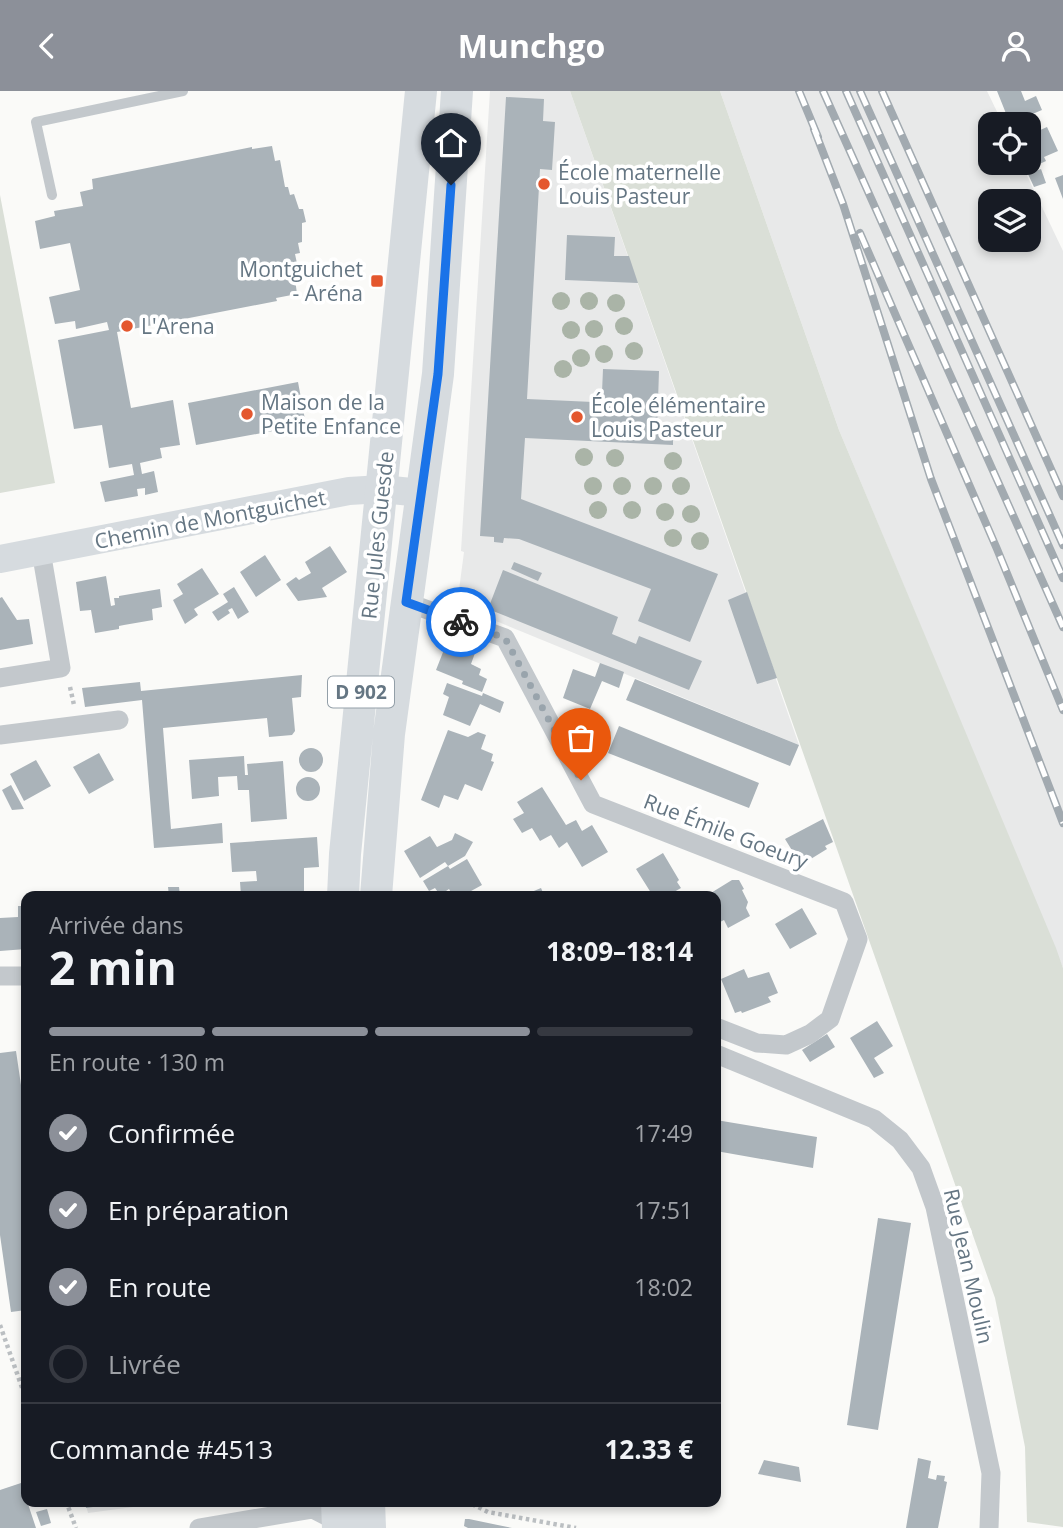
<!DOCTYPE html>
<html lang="fr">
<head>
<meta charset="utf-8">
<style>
  body { margin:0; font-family:"Open Sans",sans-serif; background:#20242c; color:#f1f3f6; height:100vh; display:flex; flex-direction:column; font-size:26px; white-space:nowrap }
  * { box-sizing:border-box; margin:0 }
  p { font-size:23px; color:#9ea1a6 }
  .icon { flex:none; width:38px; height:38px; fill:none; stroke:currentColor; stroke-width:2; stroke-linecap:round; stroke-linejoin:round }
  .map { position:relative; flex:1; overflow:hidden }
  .panel { position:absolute; left:21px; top:800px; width:700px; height:616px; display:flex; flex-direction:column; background:#171b24; border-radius:14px; box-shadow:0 4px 10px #0003 }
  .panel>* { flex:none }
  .fabs { position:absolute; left:978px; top:21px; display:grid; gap:14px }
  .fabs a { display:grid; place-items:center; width:63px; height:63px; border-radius:14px; background:#171b24; box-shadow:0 4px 10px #0003; font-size:35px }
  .pin { position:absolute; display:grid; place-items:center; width:60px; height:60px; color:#fff; margin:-72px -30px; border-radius:50% 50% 50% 0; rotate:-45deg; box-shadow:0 0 7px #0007 }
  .pin .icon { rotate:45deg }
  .courier { position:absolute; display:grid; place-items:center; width:70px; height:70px; margin:-35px; border:5px solid #1a73e8; border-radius:50%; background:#fff; color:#222; box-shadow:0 2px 9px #0007 }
  .overview em { font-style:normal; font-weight:700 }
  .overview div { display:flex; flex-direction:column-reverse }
  .overview { display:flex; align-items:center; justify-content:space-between; height:119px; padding:0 28px }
  h1 { font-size:46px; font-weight:700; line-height:52px }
  .bar { display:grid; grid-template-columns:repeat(4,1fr); gap:10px 7px; align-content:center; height:84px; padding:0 28px }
  .bar i { height:9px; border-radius:5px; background:#363941 }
  .bar .on { background:#8c9099 }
  .bar p { grid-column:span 4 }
  .line { display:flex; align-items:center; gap:18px; padding:0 28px; border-top:2px solid #363941 }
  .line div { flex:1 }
  ol { padding:0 28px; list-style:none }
  li { display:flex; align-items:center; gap:21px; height:77px }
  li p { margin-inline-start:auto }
  li .icon { padding:7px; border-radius:50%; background:#8c9099; color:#fff; stroke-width:4 }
  li:last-child { color:#9ea1a6 }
  li i { width:38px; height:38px; border:4px solid #363941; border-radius:50% }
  header { display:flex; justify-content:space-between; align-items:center; height:91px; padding:0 28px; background:#8c9099; color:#fff; font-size:32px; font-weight:700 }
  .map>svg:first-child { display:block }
  .built { fill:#e8e9e9; fill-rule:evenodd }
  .green { fill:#dadfd7 }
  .building { fill:#aab3b9 }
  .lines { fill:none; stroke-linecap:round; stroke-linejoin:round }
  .path { stroke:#bbbfc2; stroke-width:4.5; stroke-dasharray:3.5 3.5; stroke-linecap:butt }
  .lane { stroke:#c3c8cc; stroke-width:10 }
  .street { stroke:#c3c8cc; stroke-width:19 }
  .secondary { stroke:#d6dbdf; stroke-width:28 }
  .primary { stroke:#d6dbdf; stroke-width:32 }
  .rail-casing { stroke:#a2aab0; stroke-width:8 }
  .rail { stroke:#fff; stroke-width:5; stroke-dasharray:16; stroke-linecap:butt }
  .tree { fill:#aab4a7 }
  .done { stroke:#99a4ac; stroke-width:7; stroke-dasharray:0 12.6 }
  .route { stroke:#1a73e8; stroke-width:9 }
  .poi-dot { fill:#e4572e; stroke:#fff; stroke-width:2.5 }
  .labels { text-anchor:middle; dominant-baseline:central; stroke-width:7; stroke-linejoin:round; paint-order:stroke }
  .shield { fill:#fff; stroke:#939fa8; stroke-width:2 }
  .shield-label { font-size:19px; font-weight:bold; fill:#657683 }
  .poi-label { font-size:21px; fill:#657683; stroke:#fff; text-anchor:start }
  .street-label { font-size:21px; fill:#657683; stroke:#fff }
</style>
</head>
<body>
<header><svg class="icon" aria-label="back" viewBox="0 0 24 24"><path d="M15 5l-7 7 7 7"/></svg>Munchgo<svg class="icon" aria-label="person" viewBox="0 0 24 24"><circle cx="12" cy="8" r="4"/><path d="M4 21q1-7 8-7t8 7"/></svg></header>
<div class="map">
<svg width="1063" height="1437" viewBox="0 0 1063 1437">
  <rect width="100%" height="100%" fill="#fafaf8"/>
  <path class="built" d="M490 0H570L799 654 457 514 464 461 461 460Z
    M720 0H987L1003 33H990V72H1021L1063 160V877L839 339ZM990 110H1029V149H990Z
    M85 1410 171 1411 88 1422Z"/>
  <path class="green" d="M570 0H720L839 339 1056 857 1063 877V1436L1027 1431 1025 1356 995 1207Z
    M0 104 55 392 0 402Z"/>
  <path class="building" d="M997 0H1021L1025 10 1036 5 1042 19 1018 29 1015 22 1007 25Z
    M506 6 544 8 543 30 555 31 552 79 540 78 527 308 593 311 592 325H601L603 278 659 280 657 340 673 341V354L525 347 521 408 718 483 690 551 638 530 651 498 519 448 504 447 503 452 494 451V446L480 445Z
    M1047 36 1058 60 1044 66 1046 70 1033 76 1029 68V44Z
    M272 55 275 70 280 69 285 96H288L290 104 294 103 299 118H303L306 131 302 132V151L298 152 300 162 295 163 300 187 295 188 297 203 276 207 277 210 117 241 131 317 173 309 180 354 160 357 162 367 140 372 142 383 154 380 158 401 145 404V397L137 398 138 405 105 411 100 391 134 384 132 373 109 377 102 334 74 338 58 249 109 239 107 231 76 238 75 230 55 233 49 206 80 199 70 152 40 158 35 130 55 125 54 120 83 115 80 101 93 98 92 88 252 56V58Z
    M1041 78 1046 92 1034 96 1028 83Z
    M1063 84V108L1055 87Z
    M567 144 615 146 614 165H629L638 192 565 189Z
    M298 291 306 334 196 354 188 312Z
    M330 455 347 481 322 497 327 506 298 510 286 493 296 486 299 489 311 482 305 471Z
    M265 464 281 489 256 506 240 481Z
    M514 471 542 482 538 490 511 478Z
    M202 477 219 503 194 518 198 524 185 533 173 509 183 503 177 493Z
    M503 479 618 526 612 543 636 553 639 545 702 570 689 599 488 518Z
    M106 485 111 515 115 514 114 507H119V505L160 498 162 516 152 518 153 529 124 534 119 535V538L95 542 91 519 80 520 76 491Z
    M234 496 249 521 238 528 232 517 228 519 230 522 218 530 212 521 228 511 223 503Z
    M747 501 777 587 757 593 728 509Z
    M2 506 17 529 29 528 33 553 0 559V507Z
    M447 551 475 562 471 573 481 578 479 584 487 588 482 601 462 593 463 590 436 579Z
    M600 572 624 581 619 597 602 590 590 618 563 607 573 578 595 586Z
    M302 584 301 606 292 607 295 640 292 644 269 646 267 627 163 637 171 738 222 732 223 752 154 757 142 609 85 616 82 597 140 591 141 600Z
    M635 588 799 654 790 675 626 609Z
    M447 592 482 605 483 602 504 611 500 622 480 613 470 635 443 624 449 606 443 603Z
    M619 635 759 692 749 717 608 662Z
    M448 639 468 646 478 641 486 644 481 658 493 663 491 670 494 671 482 700 465 693 458 709 444 704 439 717 421 709Z
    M299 669a12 12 0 1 1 24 0a12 12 0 1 1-24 0Z
    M99 662 114 689 89 703 73 676Z
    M244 665 245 684H248L247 673 283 670 287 728 251 731 249 699H238L237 685 218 686 219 705 192 708 189 669Z
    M36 669 51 695 24 710 10 683Z
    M296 698a12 12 0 1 1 24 0a12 12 0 1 1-24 0Z
    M11 694 24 718 12 719 2 699Z
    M542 696 566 734 576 729 582 740 592 734 608 761 582 776 567 751 559 757 551 744 540 750 532 737 522 742 513 728 524 722 517 711Z
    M823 728 833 751 825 755 827 758 801 774 785 748Z
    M455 742 473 751 465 765 448 775 445 771 420 787 404 760 430 745 437 756 452 749Z
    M317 746 319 776 304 777V805H241L240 791 257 790 256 780 232 781 230 752Z
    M663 762 679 789 677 791 681 797 667 805H653L636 778Z
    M467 768 482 794 462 805H453L449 798 440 804 435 797 429 800 423 790 448 775 450 778Z
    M732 789H739L744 798 742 799 748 811 746 817 750 825 728 837 724 829 720 831 716 823V805H706Z
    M168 796H179L180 805H169Z
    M541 797 544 804 555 800 557 805H522Z
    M18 815H26V858L0 860V827L18 826Z
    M802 817 817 843 790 858 775 833Z
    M744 878 748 887 769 881 778 902 768 906 771 911 742 922 741 920 735 922 721 888Z
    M877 930 893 955 874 967 884 982 874 987 850 947Z
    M827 943 835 956 810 971 802 959Z
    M16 960 26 1028V1219L11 1221 0 1144V962Z
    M716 1029 817 1046 813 1077 716 1060Z
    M962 1122 965 1132 953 1136 951 1126Z
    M878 1127 911 1132 878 1339 847 1334Z
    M918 1367 931 1370 928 1387 936 1389 937 1384 945 1385 944 1390 947 1391 938 1437H906Z
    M764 1369 799 1376 801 1391 758 1383Z
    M21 1392 36 1437H0V1399Z
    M85 1410H121V1412L86 1417Z
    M47 1418 51 1432 41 1435 36 1421Z
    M465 1428H469L512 1437H468L464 1435Z"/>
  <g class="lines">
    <path class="path" d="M70 596 74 614
      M0 1234 26 1308
      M66 1410 76 1437
      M466 1410 488 1421 576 1437"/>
    <path class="lane" d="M52 104 36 31 183 0"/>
    <path class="street" d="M406 511 505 547 593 713 844 811 858 848 830 928 810 943 786 954 757 952 716 936
      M0 587 61 577 41 460
      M0 644 119 629
      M0 885H26
      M716 963 874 1028 900 1049 921 1077 935 1116 991 1382 989 1437
      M199 1437 313 1418 338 1431"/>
    <path class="secondary" d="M0 468 349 400 382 398 421 402"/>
    <path class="primary" d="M343 805 345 763 421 0
      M376 805 389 643 438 283 457 0
      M337 1410 338 1437
      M369 1410 370 1437"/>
    <g class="rail-casing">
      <path id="rail" d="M799 0 818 46
        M823 0 1063 536
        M846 0 1063 487
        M860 0 1063 454
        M882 0 1063 405
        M814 38 843 113 931 388 1063 732
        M860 142 997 458 1063 619"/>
    </g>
    <use href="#rail" class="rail"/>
  </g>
  <g class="tree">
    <circle cx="561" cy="210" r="9"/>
    <circle cx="589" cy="210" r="9"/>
    <circle cx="616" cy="212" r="9"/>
    <circle cx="624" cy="235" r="9"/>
    <circle cx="594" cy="238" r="9"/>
    <circle cx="571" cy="239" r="9"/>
    <circle cx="634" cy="260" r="9"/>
    <circle cx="604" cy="263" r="9"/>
    <circle cx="581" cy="267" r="9"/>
    <circle cx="563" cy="278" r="9"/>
    <circle cx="584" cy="366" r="9"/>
    <circle cx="615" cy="367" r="9"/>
    <circle cx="673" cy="370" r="9"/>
    <circle cx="593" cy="395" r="9"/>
    <circle cx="622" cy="395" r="9"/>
    <circle cx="653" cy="395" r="9"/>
    <circle cx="681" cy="395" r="9"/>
    <circle cx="598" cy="419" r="9"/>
    <circle cx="632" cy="419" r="9"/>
    <circle cx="665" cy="421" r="9"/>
    <circle cx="691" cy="423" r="9"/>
    <circle cx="673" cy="447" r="9"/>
    <circle cx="700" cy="450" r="9"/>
  </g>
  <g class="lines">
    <path class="done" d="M461 531 505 547 581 689"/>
    <path class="route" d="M451 94 438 283 406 511 461 531"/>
  </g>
  <g class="poi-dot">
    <circle cx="544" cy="93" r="7"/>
    <rect x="370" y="183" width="14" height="14" rx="3.5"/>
    <circle cx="127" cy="235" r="7"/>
    <circle cx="247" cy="323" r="7"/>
    <circle cx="577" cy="326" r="7"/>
  </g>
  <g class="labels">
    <rect class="shield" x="328" y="585.5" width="66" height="31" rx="5"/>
    <g class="shield-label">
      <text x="361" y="601">D 902</text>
    </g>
    <g class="poi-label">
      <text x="558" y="81">École maternelle<tspan x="558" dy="24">Louis Pasteur</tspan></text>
      <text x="363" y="178" text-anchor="end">Montguichet<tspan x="363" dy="24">- Aréna</tspan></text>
      <text x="141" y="235">L'Arena</text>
      <text x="261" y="311">Maison de la<tspan x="261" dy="24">Petite Enfance</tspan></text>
      <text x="591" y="314">École élémentaire<tspan x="591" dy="24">Louis Pasteur</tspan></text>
    </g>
    <g class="street-label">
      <text transform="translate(210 428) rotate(-11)">Chemin de Montguichet</text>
      <text transform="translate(377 444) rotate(-84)">Rue Jules Guesde</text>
      <text transform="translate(726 740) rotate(21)">Rue Émile Goeury</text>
      <text transform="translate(969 1175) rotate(77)">Rue Jean Moulin</text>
    </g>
  </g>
</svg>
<div class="fabs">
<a><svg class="icon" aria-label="locate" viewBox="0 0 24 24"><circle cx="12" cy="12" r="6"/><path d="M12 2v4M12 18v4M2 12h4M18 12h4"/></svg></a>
<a><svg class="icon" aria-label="layers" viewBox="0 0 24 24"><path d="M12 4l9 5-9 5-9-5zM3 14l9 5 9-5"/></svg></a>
</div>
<div class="pin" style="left:581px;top:689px;background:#ea580c"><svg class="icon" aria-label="bag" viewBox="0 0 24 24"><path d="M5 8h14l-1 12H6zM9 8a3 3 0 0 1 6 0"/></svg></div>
<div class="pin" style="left:451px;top:94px;background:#1f2937"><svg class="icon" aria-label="home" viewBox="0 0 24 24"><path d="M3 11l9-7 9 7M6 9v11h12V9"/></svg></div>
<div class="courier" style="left:461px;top:531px"><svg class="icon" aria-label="bike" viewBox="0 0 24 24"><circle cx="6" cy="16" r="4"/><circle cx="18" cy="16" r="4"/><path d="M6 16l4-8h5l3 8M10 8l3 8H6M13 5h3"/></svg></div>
<section class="panel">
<div class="overview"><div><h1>2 min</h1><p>Arrivée dans</p></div><em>18:09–18:14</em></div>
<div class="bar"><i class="on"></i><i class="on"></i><i class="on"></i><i></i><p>En route · 130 m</p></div>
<ol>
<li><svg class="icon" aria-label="check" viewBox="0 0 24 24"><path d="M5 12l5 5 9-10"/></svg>Confirmée<p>17:49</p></li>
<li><svg class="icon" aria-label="check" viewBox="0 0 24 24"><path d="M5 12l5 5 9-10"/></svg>En préparation<p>17:51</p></li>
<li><svg class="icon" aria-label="check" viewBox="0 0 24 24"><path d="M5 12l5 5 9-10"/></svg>En route<p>18:02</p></li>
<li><i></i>Livrée</li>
</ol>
<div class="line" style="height:91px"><div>Commande #4513</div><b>12.33 €</b></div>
</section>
</div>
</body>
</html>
